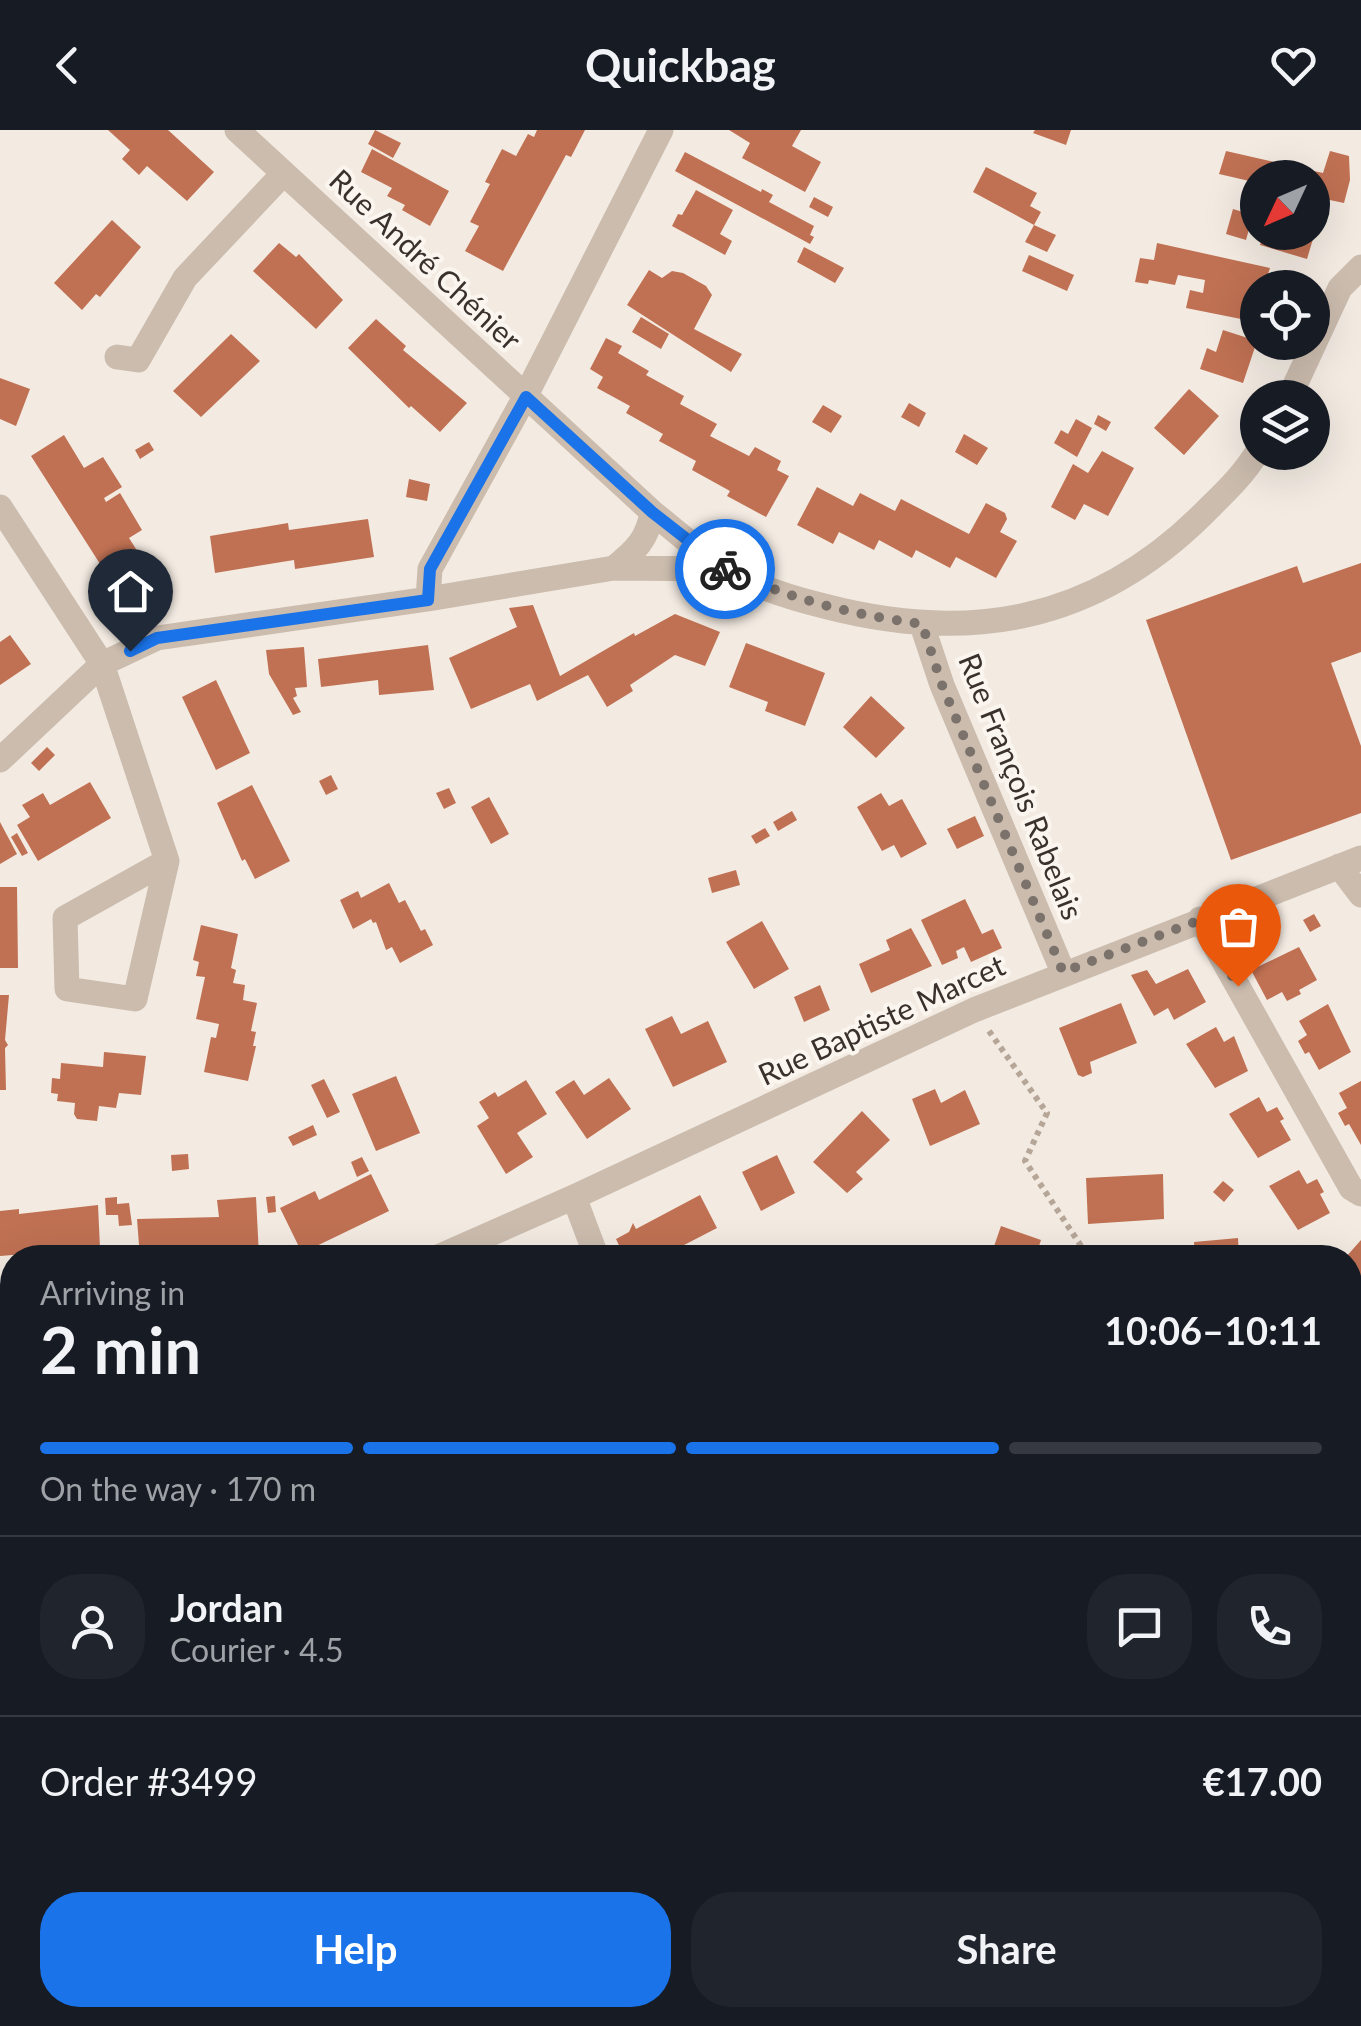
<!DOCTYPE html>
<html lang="en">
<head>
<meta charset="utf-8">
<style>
  body { margin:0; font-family:Lato,sans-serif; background:#20242c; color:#f1f3f6; height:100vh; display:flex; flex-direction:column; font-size:38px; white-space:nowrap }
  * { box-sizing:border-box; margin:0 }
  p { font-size:32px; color:#9ea1a6 }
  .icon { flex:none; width:55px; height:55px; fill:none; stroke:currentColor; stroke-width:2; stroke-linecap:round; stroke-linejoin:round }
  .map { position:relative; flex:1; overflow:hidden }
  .drawer { position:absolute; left:0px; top:1115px; width:1362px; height:782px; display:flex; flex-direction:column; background:#171b24; border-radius:40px 40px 0 0; box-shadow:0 10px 40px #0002 }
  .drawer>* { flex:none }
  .needle { width:65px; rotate:226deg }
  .fabs { position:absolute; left:1240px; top:30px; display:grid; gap:20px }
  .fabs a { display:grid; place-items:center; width:90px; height:90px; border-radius:50%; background:#171b24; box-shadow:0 10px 40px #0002; font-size:50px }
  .pin { position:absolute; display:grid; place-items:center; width:85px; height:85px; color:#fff; margin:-102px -42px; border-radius:50% 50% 50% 0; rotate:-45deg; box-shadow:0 0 10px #0007 }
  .pin .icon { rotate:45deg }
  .courier { position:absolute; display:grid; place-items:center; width:100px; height:100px; margin:-50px; border:8px solid #1a73e8; border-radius:50%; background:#fff; color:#222; box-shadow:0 2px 12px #0007 }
  .head em { font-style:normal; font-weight:700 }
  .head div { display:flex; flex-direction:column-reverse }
  .head { display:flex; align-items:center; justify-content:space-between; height:170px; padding:0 40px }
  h1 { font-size:65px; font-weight:700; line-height:75px }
  .bar { display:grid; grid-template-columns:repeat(4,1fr); gap:15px 10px; align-content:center; height:120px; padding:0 40px }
  .bar i { height:12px; border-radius:8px; background:#363941 }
  .bar .selected { background:#1a73e8 }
  .bar p { grid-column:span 4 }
  .line { display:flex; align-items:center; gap:25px; padding:0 40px; border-top:2px solid #363941 }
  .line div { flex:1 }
  .round { display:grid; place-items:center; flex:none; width:105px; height:105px; border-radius:40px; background:#20242c }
  .primary-button { display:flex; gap:20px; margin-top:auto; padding:20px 40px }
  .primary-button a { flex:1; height:115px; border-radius:40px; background:#1a73e8; color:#fff; font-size:40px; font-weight:700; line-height:115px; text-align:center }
  .primary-button a+a { background:#20242c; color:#f1f3f6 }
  header { display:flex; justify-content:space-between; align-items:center; height:130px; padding:0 40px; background:#171b24; font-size:45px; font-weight:700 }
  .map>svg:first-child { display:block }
  .building { fill:#c07153 }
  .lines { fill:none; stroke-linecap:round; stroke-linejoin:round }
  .path { stroke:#b6a698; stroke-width:6; stroke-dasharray:5 5; stroke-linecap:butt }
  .street { stroke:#cbbcae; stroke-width:25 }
  .secondary { stroke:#9e8c7f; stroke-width:25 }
  .done { stroke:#7b726c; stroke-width:10; stroke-dasharray:0 18 }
  .route { stroke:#1a73e8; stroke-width:12 }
  .labels { text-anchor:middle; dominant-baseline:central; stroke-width:8; stroke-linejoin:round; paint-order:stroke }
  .street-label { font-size:30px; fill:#3a312c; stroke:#faf5ee }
</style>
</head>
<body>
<header><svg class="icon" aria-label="back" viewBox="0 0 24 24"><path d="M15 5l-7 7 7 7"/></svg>Quickbag<svg class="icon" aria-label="heart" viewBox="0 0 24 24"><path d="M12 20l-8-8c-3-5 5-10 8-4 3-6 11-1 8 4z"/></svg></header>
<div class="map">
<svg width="1361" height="1896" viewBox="0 0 1361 1896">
  <rect width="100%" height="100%" fill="#f3ebe2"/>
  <path class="building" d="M108 0H168L214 42 187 71 147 36 139 45 122 29 130 20Z
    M375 0 401 13 393 28 368 14Z
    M537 0H585L571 27 566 25 503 141 465 121 479 96 470 92 490 54 485 52 502 19 516 26 528 4 534 7Z
    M729 0H801L792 16 821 32 805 62 742 28 750 13Z
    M1035 0H1071L1066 15 1033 3Z
    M372 19 449 61 430 96 402 80 405 75 387 66 392 58 361 42Z
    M1226 21 1323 43 1330 21 1349 26 1350 50 1344 73 1325 69 1307 129 1260 115 1264 102H1312V48H1258V53L1219 44Z
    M685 22 761 62 762 59 773 65 769 72 814 96 810 105 814 107 810 114 675 41Z
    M986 37 1037 63 1030 76 1041 82 1034 95 973 62Z
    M696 60 733 80 720 104 732 111 725 125 672 96 678 84 682 85Z
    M814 67 833 77 828 87 809 77Z
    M1233 79 1253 85 1246 110 1226 104Z
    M112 90 141 117 100 167 96 164 82 180 54 153Z
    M1034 95 1056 105 1047 122 1025 112Z
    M279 113 296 127 299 124 343 170 316 199 253 141Z
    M1157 113 1270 138 1268 144 1274 146 1271 158H1258V174H1255L1251 191 1186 178 1190 160 1203 163 1205 150 1178 145 1175 155 1149 150 1148 154 1135 152 1140 128 1154 130Z
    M804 117 844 138 835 153 797 132Z
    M1029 125 1074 145 1067 161 1022 141Z
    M649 140 662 148 672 141 683 143 706 156 712 165 694 199 742 224 731 242 627 175Z
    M641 187 669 204 661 219 632 202Z
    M376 189 406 216 403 220 467 273 440 302 411 276 409 278 348 218Z
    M1223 200 1257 211 1243 253 1200 239 1207 218 1216 222Z
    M231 204 260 231 201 287 173 261Z
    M606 208 622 216 618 223 649 241 646 245 684 266 680 274 717 294 710 306 749 326 755 317 781 331 777 340 789 346 766 387 727 366 730 361 692 340 696 331 659 311 663 304 626 283 630 276 597 258 603 247 590 239Z
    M0 248 30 259 16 296 0 289Z
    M1189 259 1219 286 1184 325 1154 298Z
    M909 273 926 283 919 297 901 287Z
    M823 275 842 286 831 303 812 292Z
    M1098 285 1111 292 1106 301 1094 294Z
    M1076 289 1092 298 1077 327 1054 313 1061 300 1068 304Z
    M964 304 988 318 977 335 955 322Z
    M64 305 84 338 103 327 122 357 104 368 106 372 120 363 142 400 129 408 150 441 118 462 31 326Z
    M149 312 154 320 140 329 135 320Z
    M1102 321 1134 338 1108 386 1084 374 1075 390 1051 377 1073 334 1088 343Z
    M409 349 430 354 427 371 406 367Z
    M817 357 853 376 860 363 895 381 901 369 969 404 986 373 1005 383 1007 389 1000 402 1017 411 996 448 956 427 950 438 916 420 912 428 879 410 874 420 839 402 833 414 797 395Z
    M368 389 374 427 295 439 294 430 215 443 210 406 288 393 289 400Z
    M1361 433V522L1331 533 1361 616V683L1231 730 1146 490 1297 436 1303 453Z
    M533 475 560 546 634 503 635 506 675 484 720 502 705 536 675 525 630 555 633 561 607 577 588 545 537 571 530 554 471 579 449 528 517 497 509 478Z
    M10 505 31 534 0 555V512Z
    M746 513 825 543 805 596 765 581 768 572 729 557Z
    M428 515 434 560 379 565 378 550 321 557 318 529Z
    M304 517 307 557 295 558 297 566 293 568 301 582 293 585 269 544 266 520Z
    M216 550 250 623 216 640 182 567Z
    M871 566 905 598 876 628 843 597Z
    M47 617 55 625 39 641 31 633Z
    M331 645 338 659 326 665 319 651Z
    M90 652 111 688 38 731 17 695 30 687 22 675 43 663 50 675Z
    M252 655 290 731 255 749 245 729 242 731 217 673Z
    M449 658 456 673 444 679 436 663Z
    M881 663 889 676 902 669 927 714 901 728 894 715 882 721 857 677Z
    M489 667 509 704 491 714 471 677Z
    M792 681 797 690 778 701 773 692Z
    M975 686 984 706 957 719 947 699Z
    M0 692 17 724 0 734Z
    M765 698 770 706 756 714 751 706Z
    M17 703 28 723 22 726 11 707Z
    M736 740 740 755 712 763 708 748Z
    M389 753 399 773 405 770 421 801 425 799 433 815 400 833 392 817 386 820 376 792 373 793 371 789 353 799 340 770 358 761 361 768Z
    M0 757H17L18 838H0Z
    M965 769 982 804 993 799 1002 818 971 832 964 817 956 821 958 828 942 835 921 790Z
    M1314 784 1321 796 1310 802 1303 790Z
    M762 791 789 839 754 859 726 812Z
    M201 795 238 804 231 838 236 840 233 853 245 855 243 870 257 873 251 901 256 902 253 916H256L248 951 204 942 211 907 216 908 219 894 196 889 205 847 196 846 199 832 193 830Z
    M911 798 932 836 871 863 859 834 890 820 886 810Z
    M1253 806 1258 815 1236 826 1230 815Z
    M1299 817 1317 850 1299 860 1301 864 1287 871 1282 862 1267 870 1251 840Z
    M1188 839 1206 872 1174 890 1168 878 1154 886 1131 845 1147 840 1156 854Z
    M820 855 830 880 804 892 794 867Z
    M0 865H9L5 910 8 915 5 918 6 960H0Z
    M1121 873 1137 913 1090 932 1092 943 1083 947 1078 945 1059 898Z
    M1328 874 1351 922 1319 940 1309 922 1305 924 1298 911 1307 905 1299 891Z
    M672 886 681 904 708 891 727 932 673 957 645 899Z
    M1216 897 1224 912 1234 906 1248 941 1215 958 1186 914Z
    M104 922 146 926 141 965 119 963 116 978 99 976 97 991 77 989 74 984 75 973 57 971 58 964 51 963 52 948 60 949 61 933 103 937Z
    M396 946 420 1003 376 1021 352 964Z
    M609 948 631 979 587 1009 555 962 574 950 584 965Z
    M324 949 340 982 327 988 311 955Z
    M526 950 547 984 517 1003 533 1027 506 1044 477 996 489 988 479 972 495 962 498 967Z
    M1361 951V1015L1349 994 1345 996 1338 983 1347 978 1339 963Z
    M935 959 941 973 965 960 980 994 930 1016 912 969Z
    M1259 967 1267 982 1277 977 1284 989 1280 991 1291 1010 1258 1028 1229 984Z
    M862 981 890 1010 856 1042 863 1049 847 1063 813 1032Z
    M313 995 317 1005 293 1016 288 1007Z
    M188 1024 189 1039 172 1041 171 1025Z
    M777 1025 795 1063 761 1081 742 1042Z
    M362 1027 369 1041 357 1047 351 1032Z
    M1299 1040 1307 1054 1317 1049 1324 1062 1320 1064 1330 1083 1298 1100 1269 1056Z
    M371 1044 389 1081 302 1123 280 1078 315 1061 319 1070Z
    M1163 1044 1164 1089 1088 1094 1086 1048Z
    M1223 1051 1234 1060 1224 1072 1213 1062Z
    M700 1065 717 1098 659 1128H625L616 1109 629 1102 633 1093 636 1099Z
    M275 1066 276 1082 268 1083 266 1067Z
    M117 1067V1074L129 1073 132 1095 119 1096 118 1085H106L105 1068Z
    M256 1067 259 1126 140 1128 137 1089 219 1087 217 1070Z
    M98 1075 100 1118 0 1126V1081L19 1079V1084Z
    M1001 1096 1041 1110 1035 1128H990Z
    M1238 1108 1239 1128H1195L1194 1112Z
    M1361 1110V1165L1350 1150V1128H1345Z
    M796 1115 805 1128H787L785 1124Z
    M11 1293H12V1333L4 1331Z
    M0 1376 12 1377V1409L0 1407Z
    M1353 1459 1355 1464 1361 1461V1497L1350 1501V1460Z
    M0 1532 12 1534V1577L0 1570Z
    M1361 1574V1625L1358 1626 1350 1608V1579Z
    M0 1629 12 1632 11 1643 0 1641Z
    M0 1704 12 1706V1751L0 1749Z
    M45 1885H102L99 1889 106 1896H49L50 1891Z
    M295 1885H346L335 1896H305Z
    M447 1885H472L489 1896H435Z
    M863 1885H895V1893L862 1892Z
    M924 1885H999V1890L963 1891 962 1896 925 1895Z
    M1089 1885H1142L1141 1896H1088Z
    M1197 1885H1228L1258 1890 1259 1885H1290V1896H1195Z
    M1321 1886 1354 1888 1353 1896H1320Z"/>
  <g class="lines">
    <path class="path" d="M989 901 1047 983 1025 1031 1089 1128
      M1350 1250 1361 1256
      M0 1269 12 1283
      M1350 1320H1361
      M1350 1372 1361 1398
      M1350 1834 1361 1835
      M1013 1896 1014 1885"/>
    <path class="street" d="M237 0 652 382C676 401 699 422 724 438 753 456 791 468 824 476 969 514 1094 492 1203 384 1223 364 1243 346 1258 321
      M117 227 138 230 185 148 284 43
      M1289 268 1340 158 1361 137
      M0 377 102 534 167 731 135 869 67 859 65 788 167 731
      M614 438C635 421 648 409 652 382
      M428 469 430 439 525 267 661 0
      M922 495 942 555 1063 842
      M0 630 102 534 157 508 428 469 614 438 726 439
      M1339 736 1361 765
      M1200 789 1351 1058 1361 1064
      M574 1067 597 1128
      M436 1128 574 1067 974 880 1361 728
      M0 1170 12 1171
      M1350 1557 1361 1552
      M0 1799 12 1800
      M150 1885 161 1896
      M203 1896 214 1885
      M823 1896 824 1885
      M1160 1896 1161 1885"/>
    <path class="secondary" d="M0 1473 12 1475
      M575 1885 596 1896"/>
  </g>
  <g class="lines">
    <path class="done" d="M725 439C793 470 849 484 922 494L942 555 1063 842 1200 790 1238 856"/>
    <path class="route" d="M130 521 157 508 428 470 430 439 526 267 652 382 725 439"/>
  </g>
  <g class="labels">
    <g class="street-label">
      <text transform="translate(426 129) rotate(43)">Rue André Chénier</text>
      <text transform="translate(1022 656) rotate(68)">Rue François Rabelais</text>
      <text transform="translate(881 889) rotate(-25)">Rue Baptiste Marcet</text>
    </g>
  </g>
</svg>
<div class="fabs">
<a><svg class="needle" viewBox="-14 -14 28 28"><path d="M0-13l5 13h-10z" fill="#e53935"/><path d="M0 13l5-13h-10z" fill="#9ea1a6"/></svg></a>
<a><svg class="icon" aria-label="locate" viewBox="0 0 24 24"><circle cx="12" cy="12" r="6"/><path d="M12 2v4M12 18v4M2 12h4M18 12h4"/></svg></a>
<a><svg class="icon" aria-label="layers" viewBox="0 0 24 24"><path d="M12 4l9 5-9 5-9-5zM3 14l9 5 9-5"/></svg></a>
</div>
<div class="pin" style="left:1238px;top:856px;background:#ea580c"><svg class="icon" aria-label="bag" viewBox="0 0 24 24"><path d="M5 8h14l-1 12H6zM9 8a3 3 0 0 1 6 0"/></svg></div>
<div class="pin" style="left:130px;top:521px;background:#1f2937"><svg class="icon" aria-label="home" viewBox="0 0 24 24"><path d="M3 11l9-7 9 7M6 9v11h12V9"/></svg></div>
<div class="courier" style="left:725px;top:439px"><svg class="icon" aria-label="bike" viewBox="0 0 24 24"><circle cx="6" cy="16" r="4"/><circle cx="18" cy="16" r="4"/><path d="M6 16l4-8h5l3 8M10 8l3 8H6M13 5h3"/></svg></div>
<section class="drawer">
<div class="head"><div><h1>2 min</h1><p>Arriving in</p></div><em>10:06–10:11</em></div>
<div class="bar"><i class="selected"></i><i class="selected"></i><i class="selected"></i><i></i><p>On the way · 170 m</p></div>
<div class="line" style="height:180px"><a class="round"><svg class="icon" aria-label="person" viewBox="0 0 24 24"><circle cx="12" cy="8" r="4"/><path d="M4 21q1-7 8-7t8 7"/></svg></a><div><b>Jordan</b><p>Courier · 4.5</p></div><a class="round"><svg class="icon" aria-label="chat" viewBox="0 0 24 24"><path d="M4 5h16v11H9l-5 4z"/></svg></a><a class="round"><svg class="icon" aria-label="phone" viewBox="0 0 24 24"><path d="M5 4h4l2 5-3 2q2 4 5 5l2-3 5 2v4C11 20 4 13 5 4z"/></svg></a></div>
<div class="line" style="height:130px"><div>Order #3499</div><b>€17.00</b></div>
<div class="primary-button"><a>Help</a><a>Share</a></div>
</section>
</div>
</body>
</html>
